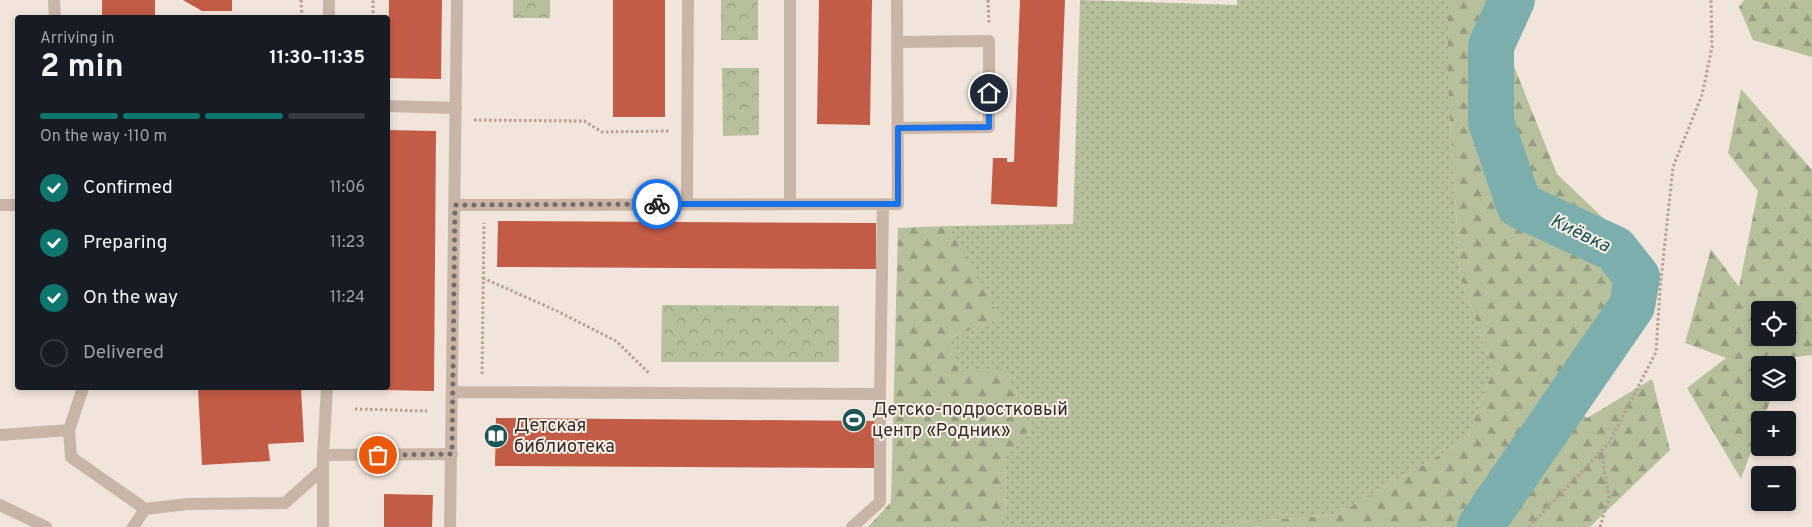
<!DOCTYPE html>
<html lang="en">
<head>
<meta charset="utf-8">
<style>
  body { margin:0; font-family:Overpass,sans-serif; background:#20242c; color:#f1f3f6; height:100vh; display:flex; flex-direction:column; font-size:19px; white-space:nowrap }
  * { box-sizing:border-box; margin:0 }
  p { font-size:16px; color:#9ea1a6 }
  .icon { flex:none; width:28px; height:28px; fill:none; stroke:currentColor; stroke-width:2; stroke-linecap:round; stroke-linejoin:round }
  .map { position:relative; flex:1; overflow:hidden }
  .sheet { position:absolute; left:15px; top:15px; width:375px; height:375px; display:flex; flex-direction:column; background:#171b24; border-radius:5px; box-shadow:0 2px 8px #0003 }
  .sheet>* { flex:none }
  .tools { position:absolute; left:1751px; top:301px; display:grid; gap:10px }
  .tools a { display:grid; place-items:center; width:45px; height:45px; border-radius:5px; background:#171b24; box-shadow:0 2px 8px #0003; font-size:25px }
  .pin { position:absolute; display:grid; place-items:center; width:42px; height:42px; color:#fff; margin:-21px; border:2px solid #fff; border-radius:50%; box-shadow:0 1px 5px #0007 }
  .courier { position:absolute; display:grid; place-items:center; width:50px; height:50px; margin:-25px; border:4px solid #1a73e8; border-radius:50%; background:#fff; color:#222; box-shadow:0 1px 6px #0007 }
  .summary em { font-style:normal; font-weight:700 }
  .summary div { display:flex; flex-direction:column-reverse }
  .summary { display:flex; align-items:center; justify-content:space-between; height:85px; padding:0 25px }
  h1 { font-size:32px; font-weight:700; line-height:38px }
  .bar { display:grid; grid-template-columns:repeat(4,1fr); gap:8px 5px; align-content:center; height:60px; padding:0 25px }
  .bar i { height:6px; border-radius:4px; background:#363941 }
  .bar .selected { background:#0f766e }
  .bar p { grid-column:span 4 }
  ol { padding:0 25px; list-style:none }
  li { display:flex; align-items:center; gap:15px; height:55px }
  li p { margin-inline-start:auto }
  li .icon { padding:5px; border-radius:50%; background:#0f766e; color:#fff; stroke-width:4 }
  li:last-child { color:#9ea1a6 }
  li i { width:28px; height:28px; border:2px solid #363941; border-radius:50% }
  .map>svg:first-child { display:block }
  .grass { fill:url(#grass-dots) }
  .forest { fill:url(#forest-firs); fill-rule:evenodd }
  .park { fill:url(#park-crowns) }
  .lines { fill:none; stroke-linecap:round; stroke-linejoin:round }
  .river { stroke:#7baeac; stroke-width:46 }
  .building { fill:#c35c47 }
  .path { stroke:#b59e92; stroke-width:3; stroke-dasharray:2.5 2.5; stroke-linecap:butt }
  .service { stroke:#c9b4a8; stroke-width:12 }
  .minor { stroke:#c9b4a8; stroke-width:12 }
  .done { stroke:#776c67; stroke-width:5; stroke-dasharray:0 9 }
  .route { stroke:#1a73e8; stroke-width:6 }
  .labels { text-anchor:middle; dominant-baseline:central; stroke-width:4; stroke-linejoin:round; paint-order:stroke }
  .poi-label { font-size:18px; fill:#362b28; stroke:#f9f0e8; text-anchor:start }
  .water-label { font-size:19px; font-style:italic; fill:#1e5656; stroke:#f9f0e8 }
</style>
</head>
<body>
<div class="map">
<svg width="1812" height="527" viewBox="0 0 1812 527">
  <defs>
    <pattern id="grass-dots" width="8" height="8" patternUnits="userSpaceOnUse" patternTransform="scale(1.25)"><rect width="8" height="8" fill="#b6c09c"/><path d="M2 2h.1M6 6h.1" fill="none" stroke="#959c7f" stroke-width="1.8" stroke-linecap="round"/></pattern>
    <pattern id="forest-firs" width="22" height="20" patternUnits="userSpaceOnUse" patternTransform="scale(1.25)"><rect width="22" height="20" fill="#b6c09c"/><path d="M5 1l3.5 6h-7zM16 11l3.5 6h-7z" fill="#959c7f"/></pattern>
    <pattern id="park-crowns" width="20" height="18" patternUnits="userSpaceOnUse" patternTransform="scale(1.25)"><rect width="20" height="18" fill="#b6c09c"/><path d="M2 6a3 3 0 1 1 6 0M12 15a3 3 0 1 1 6 0" fill="none" stroke="#959c7f"/></pattern>
  </defs>
  <rect width="100%" height="100%" fill="#f1e5db"/>
  <path class="grass" d="M1080 0 1237 5V0H1448V87L1460 276 1493 369 1467 439 1336 515 1237 522 1224 527H998L1006 516 1005 459 959 373 948 338 1000 319 948 226 1073 224Z"/>
  <path class="forest" d="M1448 0H1531L1510 56 1557 174 1645 258 1567 400 1587 418 1652 379 1670 450 1590 527H1224L1237 522 1336 515 1467 439 1493 369 1460 276 1448 87Z
    M1744 0H1812V57L1753 40 1739 7Z
    M1741 89 1812 170V355L1786 358 1783 365H1760V392L1773 393 1763 420H1760V427L1741 479 1687 388 1726 358 1685 343 1711 249 1739 287 1758 191 1728 153ZM1760 310H1788V338H1760Z
    M948 226 1001 319 948 338 959 372 1006 371 1031 427 1005 459 1006 517 998 527H868L891 502 898 228Z"/>
  <path class="park" d="M513 0H550V18H513Z
    M721 0H758V40H721Z
    M722 68H759V135L723 136Z
    M662 305 839 306V362H661Z"/>
  <g class="lines">
    <path class="river" d="M1480 527 1632 306 1637 277 1615 249 1519 205 1491 122V46L1512 0"/>
  </g>
  <path class="building" d="M102 0H155V18H102Z
    M183 0H232V11H202Z
    M389 0H442L441 79 388 78Z
    M613 0H665V117H613Z
    M819 0H872L870 125 817 124Z
    M1020 0H1065L1057 207 991 204 993 158H1007V162H1014Z
    M388 130 436 131 434 391 382 390V388H388Z
    M498 221 876 223V269L497 267Z
    M198 388H301L304 442 268 444 270 461 202 465Z
    M496 418 874 421V468L495 466Z
    M384 494 433 495 432 527H384Z"/>
  <g class="lines">
    <path class="path" d="M301 0 302 18
      M988 0 989 23
      M373 18V0
      M474 120 584 121 602 132 669 131
      M483 278 557 311 616 341 650 374
      M482 374 484 223
      M355 409 427 411
      M1529 527 1609 443 1656 352 1660 289 1673 167 1702 95 1712 47 1711 0
      M1600 527 1609 497 1601 452"/>
    <path class="service" d="M54 0 55 18
      M790 0V204
      M897 42 989 41V127L898 128
      M388 106 456 108
      M687 204 688 0
      M0 205H18
      M455 205 898 204 897 0
      M83 388 69 430 71 457 145 509 133 527
      M452 392 880 394V502L852 527
      M880 394 883 204
      M0 435 69 430
      M323 455 452 454
      M0 505 46 527
      M145 509 187 504 285 503 323 469
      M450 527 457 0"/>
    <path class="minor" d="M329 18V0
      M323 527V455L327 388"/>
  </g>
  <g class="lines">
    <path class="done" d="M378 455 452 454 455 205 657 204"/>
    <path class="route" d="M657 204H898V128L989 127V93"/>
  </g>
  <defs>
    <g id="stadium-disc" transform="scale(1.25)"><circle r="9.5" fill="#1e5656" stroke="#f9f0e8"/><path d="M0-5a6.5 5 0 1 0 0 10a6.5 5 0 1 0 0-10ZM-3.5-1.8h7v3.6h-7Z" fill="#fff"/></g>
    <g id="library-disc" transform="scale(1.25)"><circle r="9.5" fill="#1e5656" stroke="#f9f0e8"/><path d="M-6-4Q-3-5.5-.7-3.5V5Q-3 3-6 4ZM6-4Q3-5.5 .7-3.5V5Q3 3 6 4Z" fill="#fff"/></g>
  </defs>
  <g fill-rule="evenodd">
    <use href="#stadium-disc" x="854" y="420"/>
    <use href="#library-disc" x="496" y="436"/>
  </g>
  <g class="labels">
    <g class="poi-label">
      <text x="872" y="410">Детско-подростковый<tspan x="872" dy="21">центр «Родник»</tspan></text>
      <text x="514" y="426">Детская<tspan x="514" dy="21">библиотека</tspan></text>
    </g>
    <g class="water-label">
      <text transform="translate(1580 234) rotate(26)">Киёвка</text>
    </g>
  </g>
</svg>
<div class="tools">
<a><svg class="icon" aria-label="locate" viewBox="0 0 24 24"><circle cx="12" cy="12" r="6"/><path d="M12 2v4M12 18v4M2 12h4M18 12h4"/></svg></a>
<a><svg class="icon" aria-label="layers" viewBox="0 0 24 24"><path d="M12 4l9 5-9 5-9-5zM3 14l9 5 9-5"/></svg></a>
<a>+</a>
<a>−</a>
</div>
<div class="pin" style="left:378px;top:455px;background:#ea580c"><svg class="icon" aria-label="bag" viewBox="0 0 24 24"><path d="M5 8h14l-1 12H6zM9 8a3 3 0 0 1 6 0"/></svg></div>
<div class="pin" style="left:989px;top:93px;background:#1f2937"><svg class="icon" aria-label="home" viewBox="0 0 24 24"><path d="M3 11l9-7 9 7M6 9v11h12V9"/></svg></div>
<div class="courier" style="left:657px;top:204px"><svg class="icon" aria-label="bike" viewBox="0 0 24 24"><circle cx="6" cy="16" r="4"/><circle cx="18" cy="16" r="4"/><path d="M6 16l4-8h5l3 8M10 8l3 8H6M13 5h3"/></svg></div>
<section class="sheet">
<div class="summary"><div><h1>2 min</h1><p>Arriving in</p></div><em>11:30–11:35</em></div>
<div class="bar"><i class="selected"></i><i class="selected"></i><i class="selected"></i><i></i><p>On the way · 110 m</p></div>
<ol>
<li><svg class="icon" aria-label="check" viewBox="0 0 24 24"><path d="M5 12l5 5 9-10"/></svg>Confirmed<p>11:06</p></li>
<li><svg class="icon" aria-label="check" viewBox="0 0 24 24"><path d="M5 12l5 5 9-10"/></svg>Preparing<p>11:23</p></li>
<li><svg class="icon" aria-label="check" viewBox="0 0 24 24"><path d="M5 12l5 5 9-10"/></svg>On the way<p>11:24</p></li>
<li><i></i>Delivered</li>
</ol>
</section>
</div>
</body>
</html>
